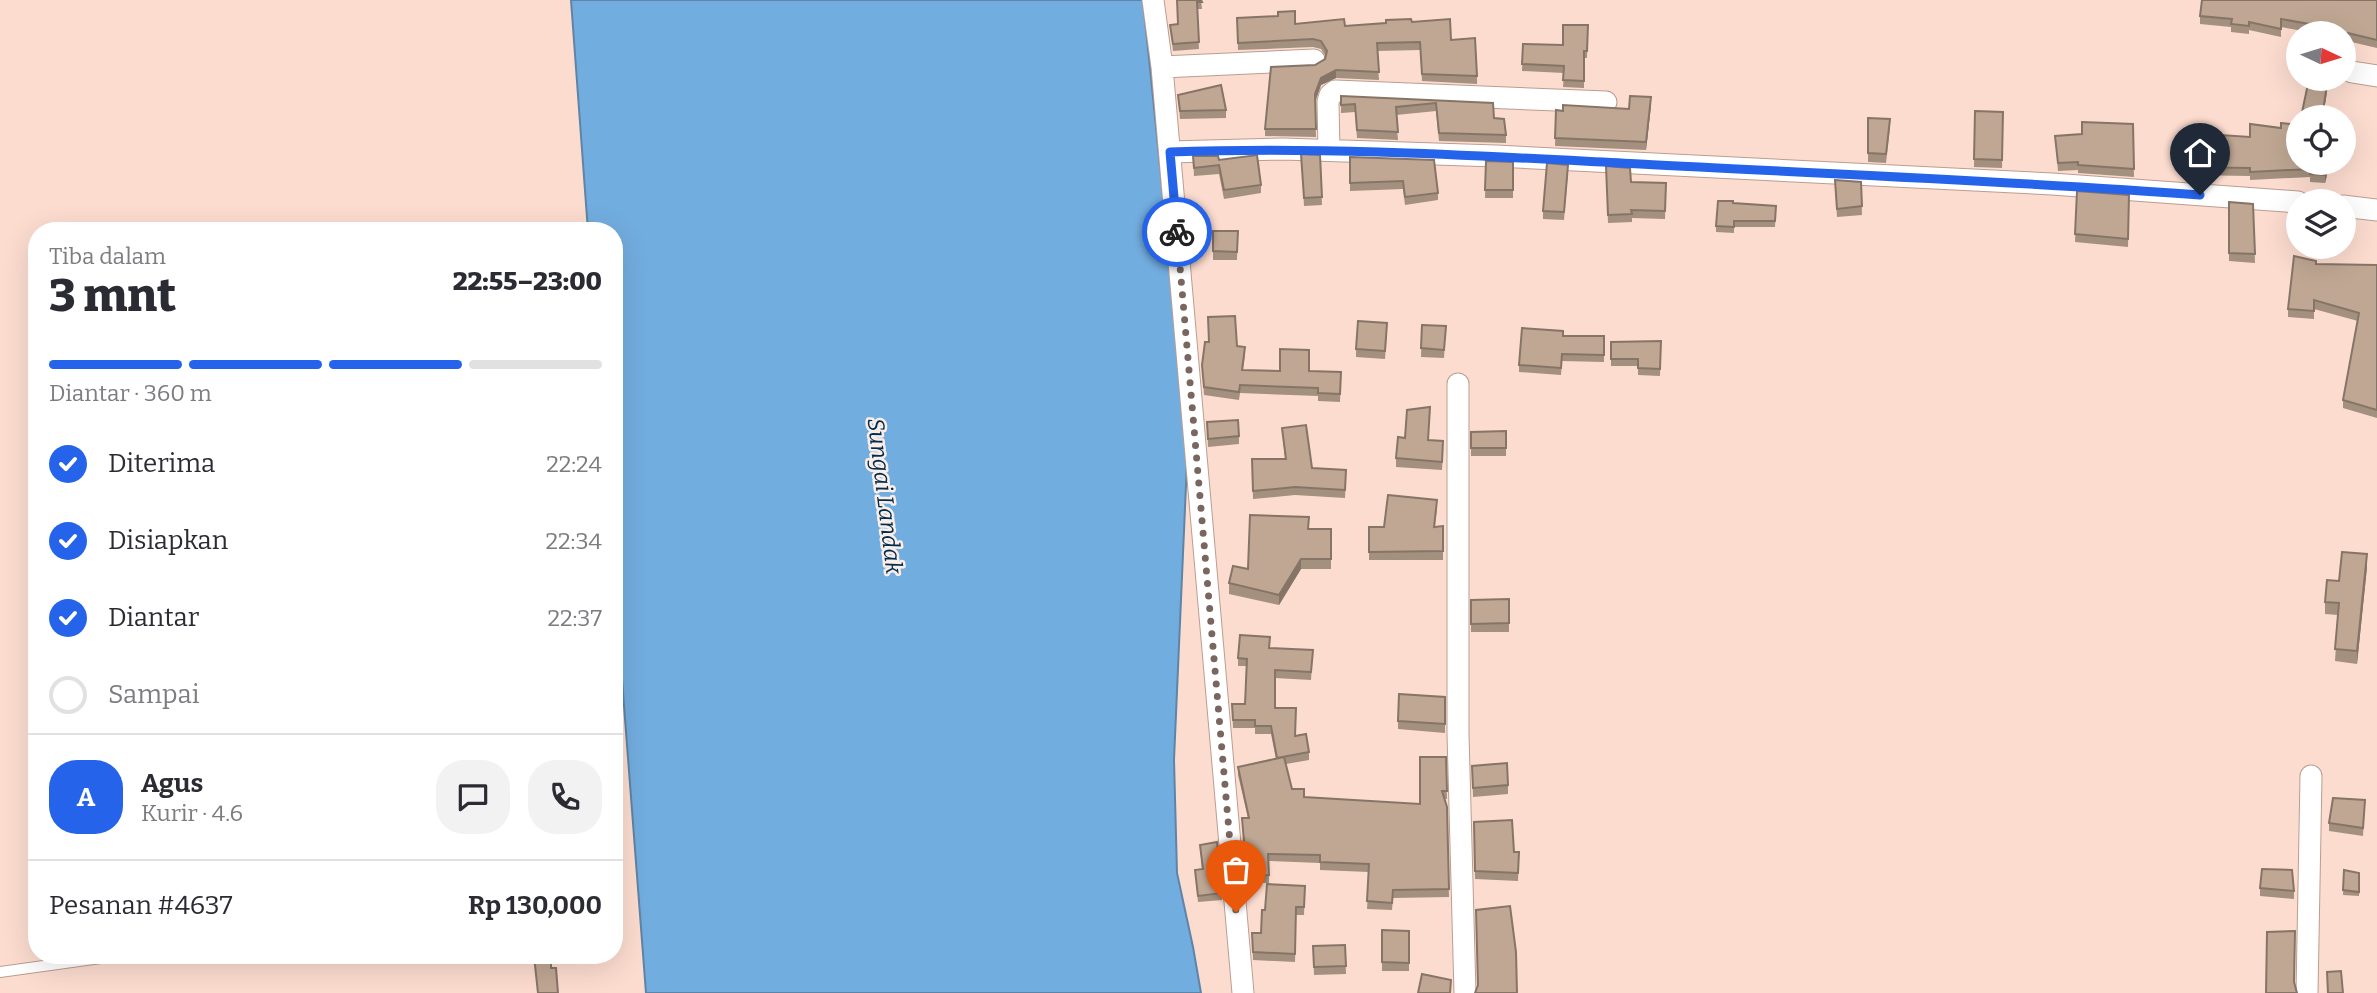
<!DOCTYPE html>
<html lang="id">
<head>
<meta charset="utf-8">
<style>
  body { margin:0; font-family:Bitter,serif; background:#f2f2f3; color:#2b2b33; height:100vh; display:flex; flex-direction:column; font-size:26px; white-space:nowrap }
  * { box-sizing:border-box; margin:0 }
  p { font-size:23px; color:#7c7c81 }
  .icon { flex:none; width:38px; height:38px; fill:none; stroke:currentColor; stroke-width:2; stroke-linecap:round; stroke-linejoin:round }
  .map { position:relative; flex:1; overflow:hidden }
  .drawer { position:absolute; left:28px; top:222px; width:595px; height:742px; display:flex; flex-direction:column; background:#fff; border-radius:28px; box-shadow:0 7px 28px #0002 }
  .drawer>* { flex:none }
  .needle { width:46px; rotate:94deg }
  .buttons { position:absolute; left:2286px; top:21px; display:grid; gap:14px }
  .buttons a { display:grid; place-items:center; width:70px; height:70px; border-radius:50%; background:#fff; box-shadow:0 7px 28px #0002; font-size:35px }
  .pin { position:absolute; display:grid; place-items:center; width:60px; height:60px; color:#fff; margin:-72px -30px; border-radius:50% 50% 50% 0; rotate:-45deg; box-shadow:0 0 7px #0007 }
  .pin .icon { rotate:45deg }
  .courier { position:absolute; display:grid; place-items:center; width:70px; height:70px; margin:-35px; border:5px solid #2563eb; border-radius:50%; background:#fff; color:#222; box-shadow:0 2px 9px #0007 }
  .head em { font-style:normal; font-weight:800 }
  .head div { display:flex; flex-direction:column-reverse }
  .head { display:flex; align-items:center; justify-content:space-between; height:119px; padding:0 21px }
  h1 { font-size:46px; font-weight:800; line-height:52px }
  .bar { display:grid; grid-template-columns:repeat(4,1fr); gap:10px 7px; align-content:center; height:84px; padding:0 21px }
  .bar i { height:9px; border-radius:5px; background:#e1e1e2 }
  .bar .current { background:#2563eb }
  .bar p { grid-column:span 4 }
  .line { display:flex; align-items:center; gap:18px; padding:0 21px; border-top:2px solid #e1e1e2 }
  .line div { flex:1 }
  .round { display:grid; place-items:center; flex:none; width:74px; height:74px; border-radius:28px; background:#f2f2f3 }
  ol { padding:0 21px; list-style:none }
  li { display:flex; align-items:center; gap:21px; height:77px }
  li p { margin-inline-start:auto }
  li .icon { padding:7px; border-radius:50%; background:#2563eb; color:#fff; stroke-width:4 }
  li:last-child { color:#7c7c81 }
  li i { width:38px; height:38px; border:4px solid #e1e1e2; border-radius:50% }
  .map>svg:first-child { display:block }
  .water { fill:#72addf; stroke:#5f84a6; stroke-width:2 }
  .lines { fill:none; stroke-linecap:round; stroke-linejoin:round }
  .service-casing { stroke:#bb9d91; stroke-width:12 }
  .minor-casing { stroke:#bb9d91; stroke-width:23 }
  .service { stroke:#fff; stroke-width:10 }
  .minor { stroke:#fff; stroke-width:21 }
  .wall { fill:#a4907e }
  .shaded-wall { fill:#867567 }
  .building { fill:#bfa793; stroke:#867567; stroke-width:2 }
  .done { stroke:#79665f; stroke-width:7; stroke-dasharray:0 12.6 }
  .route { stroke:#2563eb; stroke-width:9 }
  .labels { text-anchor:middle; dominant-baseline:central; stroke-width:5; stroke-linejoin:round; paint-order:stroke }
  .water-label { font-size:23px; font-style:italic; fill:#002d4d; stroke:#fbeee9 }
</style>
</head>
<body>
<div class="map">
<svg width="2377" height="993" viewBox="0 0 2377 993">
  <rect width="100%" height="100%" fill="#fcdccf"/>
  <path class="water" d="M571 0H1143L1188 439 1174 760 1177 873 1193 947 1201 993H646L614 575V231H588Z"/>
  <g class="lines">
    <g class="service-casing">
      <path id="service" d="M0 972 115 956"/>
    </g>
    <g class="minor-casing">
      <path id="minor" d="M1153 0 1162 67 1243 993
        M1162 67 1314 60
        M2352 72 2377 76
        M1329 150 1328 102 1330 95 1335 91 1606 102
        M1170 152 1283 149 1496 156 2052 184 2298 202
        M2343 206 2377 210
        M1458 384V734L1465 993
        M2307 993 2311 776"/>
    </g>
    <use href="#service" class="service"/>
    <use href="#minor" class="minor"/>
  </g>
  <path class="wall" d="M1177 0H1201L1202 9H1197L1199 49 1173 51 1170 25 1178 24Z
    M2377 0V48L2343 40V33H2315L2281 27V37L2249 30V34L2231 32V27L2200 24V16Z
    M1237 18 1295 24 1345 26 1412 22 1451 40 1477 76V84L1422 81 1420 50 1377 51 1379 80 1336 78 1321 85 1315 102 1316 137 1265 136V129L1315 65 1325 59 1326 57 1321 49 1313 47 1238 50Z
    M1588 25 1587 58H1584V88L1563 87 1564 73 1522 71 1523 44 1563 45Z
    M1178 95 1226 110V118L1180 119Z
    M1341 96 1493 103 1494 118 1506 135V143L1439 141 1436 111 1396 115 1398 140 1357 138 1355 112 1341 113Z
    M1651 105 1646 150 1555 146 1556 110 1629 109Z
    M1975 111 2003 112 2002 168 1974 167Z
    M1868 118 1890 128 1886 163 1868 162Z
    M2133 124 2134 177 2078 173V170L2058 171 2055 136 2082 134Z
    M2281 128 2298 163H2330L2325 183 2310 182V177L2250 180V176L2185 175V167L2221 144V135L2250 137Z
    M1301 154 1320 155 1322 205 1304 206Z
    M1193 156 1219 160 1261 185V193L1224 199 1219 174 1194 176Z
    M1350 157 1438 193V200L1405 205 1403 189 1350 191Z
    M1486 161 1513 162V198H1485Z
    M1606 166 1631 182 1666 183 1665 219 1632 218V222L1608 223Z
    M1568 173 1564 220 1543 219V211Z
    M1861 182 1862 215 1837 217 1835 188Z
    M2077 191 2129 195 2128 247 2075 242Z
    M2229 202 2253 204 2255 263 2229 261Z
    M1733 203 1776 206 1775 227H1734V233L1716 232V226Z
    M1213 231H1238L1237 260H1213Z
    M2316 264 2377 265V418L2343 408V400L2358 321 2314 309V319L2288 317V309Z
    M1422 325 1446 326 1444 358 1421 357Z
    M1387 331 1385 359 1356 357V349Z
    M1563 336H1604V362L1562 361 1561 375 1519 372V365Z
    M1661 341 1660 376 1638 375V366H1611V342Z
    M1237 346 1245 355 1243 370 1341 372 1340 402 1318 401V396L1240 393 1239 400 1204 395 1202 365Z
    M1430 415 1428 440 1443 449 1442 470 1396 467V458L1405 438Z
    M1207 422 1239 436V444L1208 447Z
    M1282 428 1312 468 1346 477 1345 498 1295 495 1253 499 1252 459H1285Z
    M1506 431V456H1471V432Z
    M1437 508 1435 526H1443V560H1369V527H1384Z
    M1309 529H1331V569H1301L1279 605 1229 594V583Z
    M2367 567 2357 664 2335 661 2338 615 2325 614V602L2339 581Z
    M1509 599V632H1471V600Z
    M1270 648 1313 650 1311 680 1275 678V708L1295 736 1309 752V760L1286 764 1292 789 1304 797 1420 804 1446 757 1447 799H1444L1447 807 1449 897 1393 898 1392 910 1367 909 1369 872 1320 870V863L1269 861V883H1247L1242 818H1248L1238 775V767L1276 759 1271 734H1255V728H1233L1232 704H1245L1246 666H1238V658Z
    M1445 697V733L1398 729V721Z
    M1472 766 1508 785V794L1473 797Z
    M2365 800 2363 836 2329 831V823Z
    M1474 822 1514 852H1519L1518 881 1475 879Z
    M1200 845 1222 893V900L1198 902 1195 870 1202 869Z
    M2344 870 2359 873V896L2343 895Z
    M1305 886 1304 915H1296L1295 962 1253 960 1252 933H1261L1265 910Z
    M2260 888 2294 891V899L2260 896Z
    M1382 930 1409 931V971H1382Z
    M1345 945 1346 974 1314 975 1313 946Z"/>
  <path class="shaded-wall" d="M1336 70V78L1321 85 1315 102V94L1321 78Z
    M2328 79H2329L2323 117H2322Z
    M1651 97V105L1646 150V142Z
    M2328 163H2330L2325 183V175Z
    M2367 554V567L2357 664V651Z
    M1301 559V569L1279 605V595Z"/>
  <path class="building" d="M1177 0H1201L1202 2H1197L1199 42 1173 44 1170 25 1178 24Z
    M2202 0H2377V40L2335 30 2334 33H2319L2321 26 2281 19V29L2249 22V26L2231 24 2232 19 2200 16Z
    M1295 11V24L1344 19 1345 26 1386 23V20L1411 19 1412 22 1450 19 1451 40 1475 38 1477 76 1422 74 1420 42 1377 43 1379 72 1336 70 1321 78 1315 94 1316 129H1265L1271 67 1315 65 1325 59 1327 51 1321 41 1313 39 1238 43 1237 18 1278 16V12Z
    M1563 25H1588L1587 51H1584V81L1563 80 1564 66 1522 64 1523 44 1563 45Z
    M2309 79H2328L2322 117H2301Z
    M1221 85 1226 110 1180 111 1178 95Z
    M1341 96 1493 103 1494 118 1504 119 1506 135 1439 133 1436 103 1396 107 1398 132 1357 130 1355 104 1341 105Z
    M1630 96 1651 97 1646 142 1555 138 1556 110 1563 111V105L1629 109Z
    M1975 111 2003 112 2002 160 1974 159Z
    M1868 118 1890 119 1886 154 1868 153Z
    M2082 122 2133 124 2134 169 2078 165V162L2058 163 2055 136 2082 134Z
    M2281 123 2298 125V163H2328L2325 175 2310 174V169L2250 172V168L2185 167 2186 144H2222L2221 135 2250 137V124L2281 128Z
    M1301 154 1320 155 1322 197 1304 198Z
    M1257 155 1261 185 1224 190 1219 165 1194 168 1193 156H1218L1219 160Z
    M1350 157 1434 160 1438 193 1405 197 1403 181 1350 183Z
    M1486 161 1513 162V190H1485Z
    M1547 163 1568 165 1564 212 1543 211Z
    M1606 166 1630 168 1631 182 1666 183 1665 211 1631 210 1632 214 1608 215Z
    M1835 180 1861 182 1862 206 1837 209Z
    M2077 191 2129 195 2128 239 2075 234Z
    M1718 201H1733V203L1776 206 1775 221H1734V227L1716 226Z
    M2229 202 2253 204 2255 254 2229 253Z
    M1213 231H1238L1237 252 1213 251Z
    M2294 256 2316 261V264L2377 265V410L2343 400 2359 313 2314 300V311L2288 309Z
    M1235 316 1237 346 1245 347 1242 370 1280 371V349L1309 350V371L1341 372 1340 394 1318 393V388L1240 385 1239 392 1204 387 1202 365 1205 342H1209L1208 317Z
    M1358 321 1387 323 1385 351 1356 349Z
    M1422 325 1446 326 1444 350 1421 348Z
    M1522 328 1563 331V336H1604V355L1562 354 1561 368 1519 365Z
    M1661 341 1660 369 1638 368V359H1611V342Z
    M1430 407 1428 440 1443 441 1442 462 1396 458 1398 437 1405 438 1407 410Z
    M1238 420 1239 436 1208 439 1207 422Z
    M1306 425 1312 468 1346 470 1345 490 1295 487 1253 491 1252 459H1286L1282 428Z
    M1506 431V448H1471V432Z
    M1388 495 1437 500 1434 527 1443 526V551L1369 552V527H1384Z
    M1250 515 1309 517 1308 529H1331V559H1301L1279 595 1229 583 1233 566 1248 569Z
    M2342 552 2367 554 2357 651 2335 649 2339 603 2325 602 2327 580 2339 581Z
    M1509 599V623L1471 624V600Z
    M1240 635 1270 637 1269 648 1313 650 1311 672 1275 670V708H1296L1295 736 1306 734 1309 752 1277 758 1271 726H1255V720H1233L1232 704H1245L1247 659 1238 658Z
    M1399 694 1445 697V724L1398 721Z
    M1284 757 1292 789H1304V797L1420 804V757H1446L1447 791H1442L1447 807 1449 889 1393 890 1392 903 1367 901 1369 864 1320 862V855L1268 854 1269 875 1247 876 1242 818H1249L1238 767Z
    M1507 763 1508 785 1473 788 1472 766Z
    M2333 798 2365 800 2363 828 2329 823Z
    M1512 820 1514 852H1519L1518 873 1475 871 1474 822Z
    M1217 842 1222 893 1198 896 1195 870 1203 869 1200 845Z
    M2262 869 2292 870 2294 891 2260 888Z
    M2344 870 2359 873V892L2343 890Z
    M1267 884 1305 886 1304 907H1296L1295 954 1253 952 1252 933H1261L1262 910H1265Z
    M1510 906 1516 952 1517 993H1475L1478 985 1476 910Z
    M1382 930 1409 931V963L1382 962Z
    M2295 931 2294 982 2297 993H2266L2267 932Z
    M1345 945 1346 966 1314 967 1313 946Z
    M534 956H551V968H556L558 993H538Z
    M2341 971 2343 993H2328L2327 972Z
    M1422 974 1451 980 1450 993H1418Z"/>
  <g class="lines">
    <path class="done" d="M1177 232 1236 912"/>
    <path class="route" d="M1177 232 1170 152C1327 146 1483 156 1640 164 1827 174 2014 181 2200 195"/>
  </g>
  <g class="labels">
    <g class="water-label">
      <text transform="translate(885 496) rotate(83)">Sungai Landak</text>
    </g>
  </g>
</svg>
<div class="buttons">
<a><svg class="needle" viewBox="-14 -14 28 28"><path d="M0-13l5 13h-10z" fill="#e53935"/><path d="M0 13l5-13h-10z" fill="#7c7c81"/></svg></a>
<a><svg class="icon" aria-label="locate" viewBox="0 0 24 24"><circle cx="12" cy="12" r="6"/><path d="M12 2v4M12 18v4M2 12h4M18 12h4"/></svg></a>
<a><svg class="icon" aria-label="layers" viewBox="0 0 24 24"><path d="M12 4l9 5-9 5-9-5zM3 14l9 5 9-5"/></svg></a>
</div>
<div class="pin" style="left:1236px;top:912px;background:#ea580c"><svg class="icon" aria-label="bag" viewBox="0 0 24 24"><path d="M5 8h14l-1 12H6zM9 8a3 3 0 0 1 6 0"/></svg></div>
<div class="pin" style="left:2200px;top:195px;background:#1f2937"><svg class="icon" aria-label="home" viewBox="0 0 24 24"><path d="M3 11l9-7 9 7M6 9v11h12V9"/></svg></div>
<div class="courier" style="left:1177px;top:232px"><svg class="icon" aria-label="bike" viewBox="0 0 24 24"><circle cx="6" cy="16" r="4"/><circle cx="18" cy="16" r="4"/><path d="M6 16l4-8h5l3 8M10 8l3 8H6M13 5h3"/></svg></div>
<section class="drawer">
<div class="head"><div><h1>3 mnt</h1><p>Tiba dalam</p></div><em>22:55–23:00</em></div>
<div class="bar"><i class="current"></i><i class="current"></i><i class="current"></i><i></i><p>Diantar · 360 m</p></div>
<ol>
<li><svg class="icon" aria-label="check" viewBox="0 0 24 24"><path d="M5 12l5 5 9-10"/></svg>Diterima<p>22:24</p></li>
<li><svg class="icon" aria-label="check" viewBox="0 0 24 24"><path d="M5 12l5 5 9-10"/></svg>Disiapkan<p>22:34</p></li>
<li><svg class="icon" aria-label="check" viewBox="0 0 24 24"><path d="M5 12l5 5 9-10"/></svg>Diantar<p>22:37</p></li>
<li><i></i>Sampai</li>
</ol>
<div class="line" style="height:126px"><b class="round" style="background:#2563eb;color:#fff">A</b><div><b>Agus</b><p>Kurir · 4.6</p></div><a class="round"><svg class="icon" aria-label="chat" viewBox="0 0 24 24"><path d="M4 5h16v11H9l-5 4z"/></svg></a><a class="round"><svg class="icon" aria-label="phone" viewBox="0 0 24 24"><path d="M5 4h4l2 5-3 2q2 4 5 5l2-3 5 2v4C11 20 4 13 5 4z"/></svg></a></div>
<div class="line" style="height:91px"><div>Pesanan #4637</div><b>Rp 130,000</b></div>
</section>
</div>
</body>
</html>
